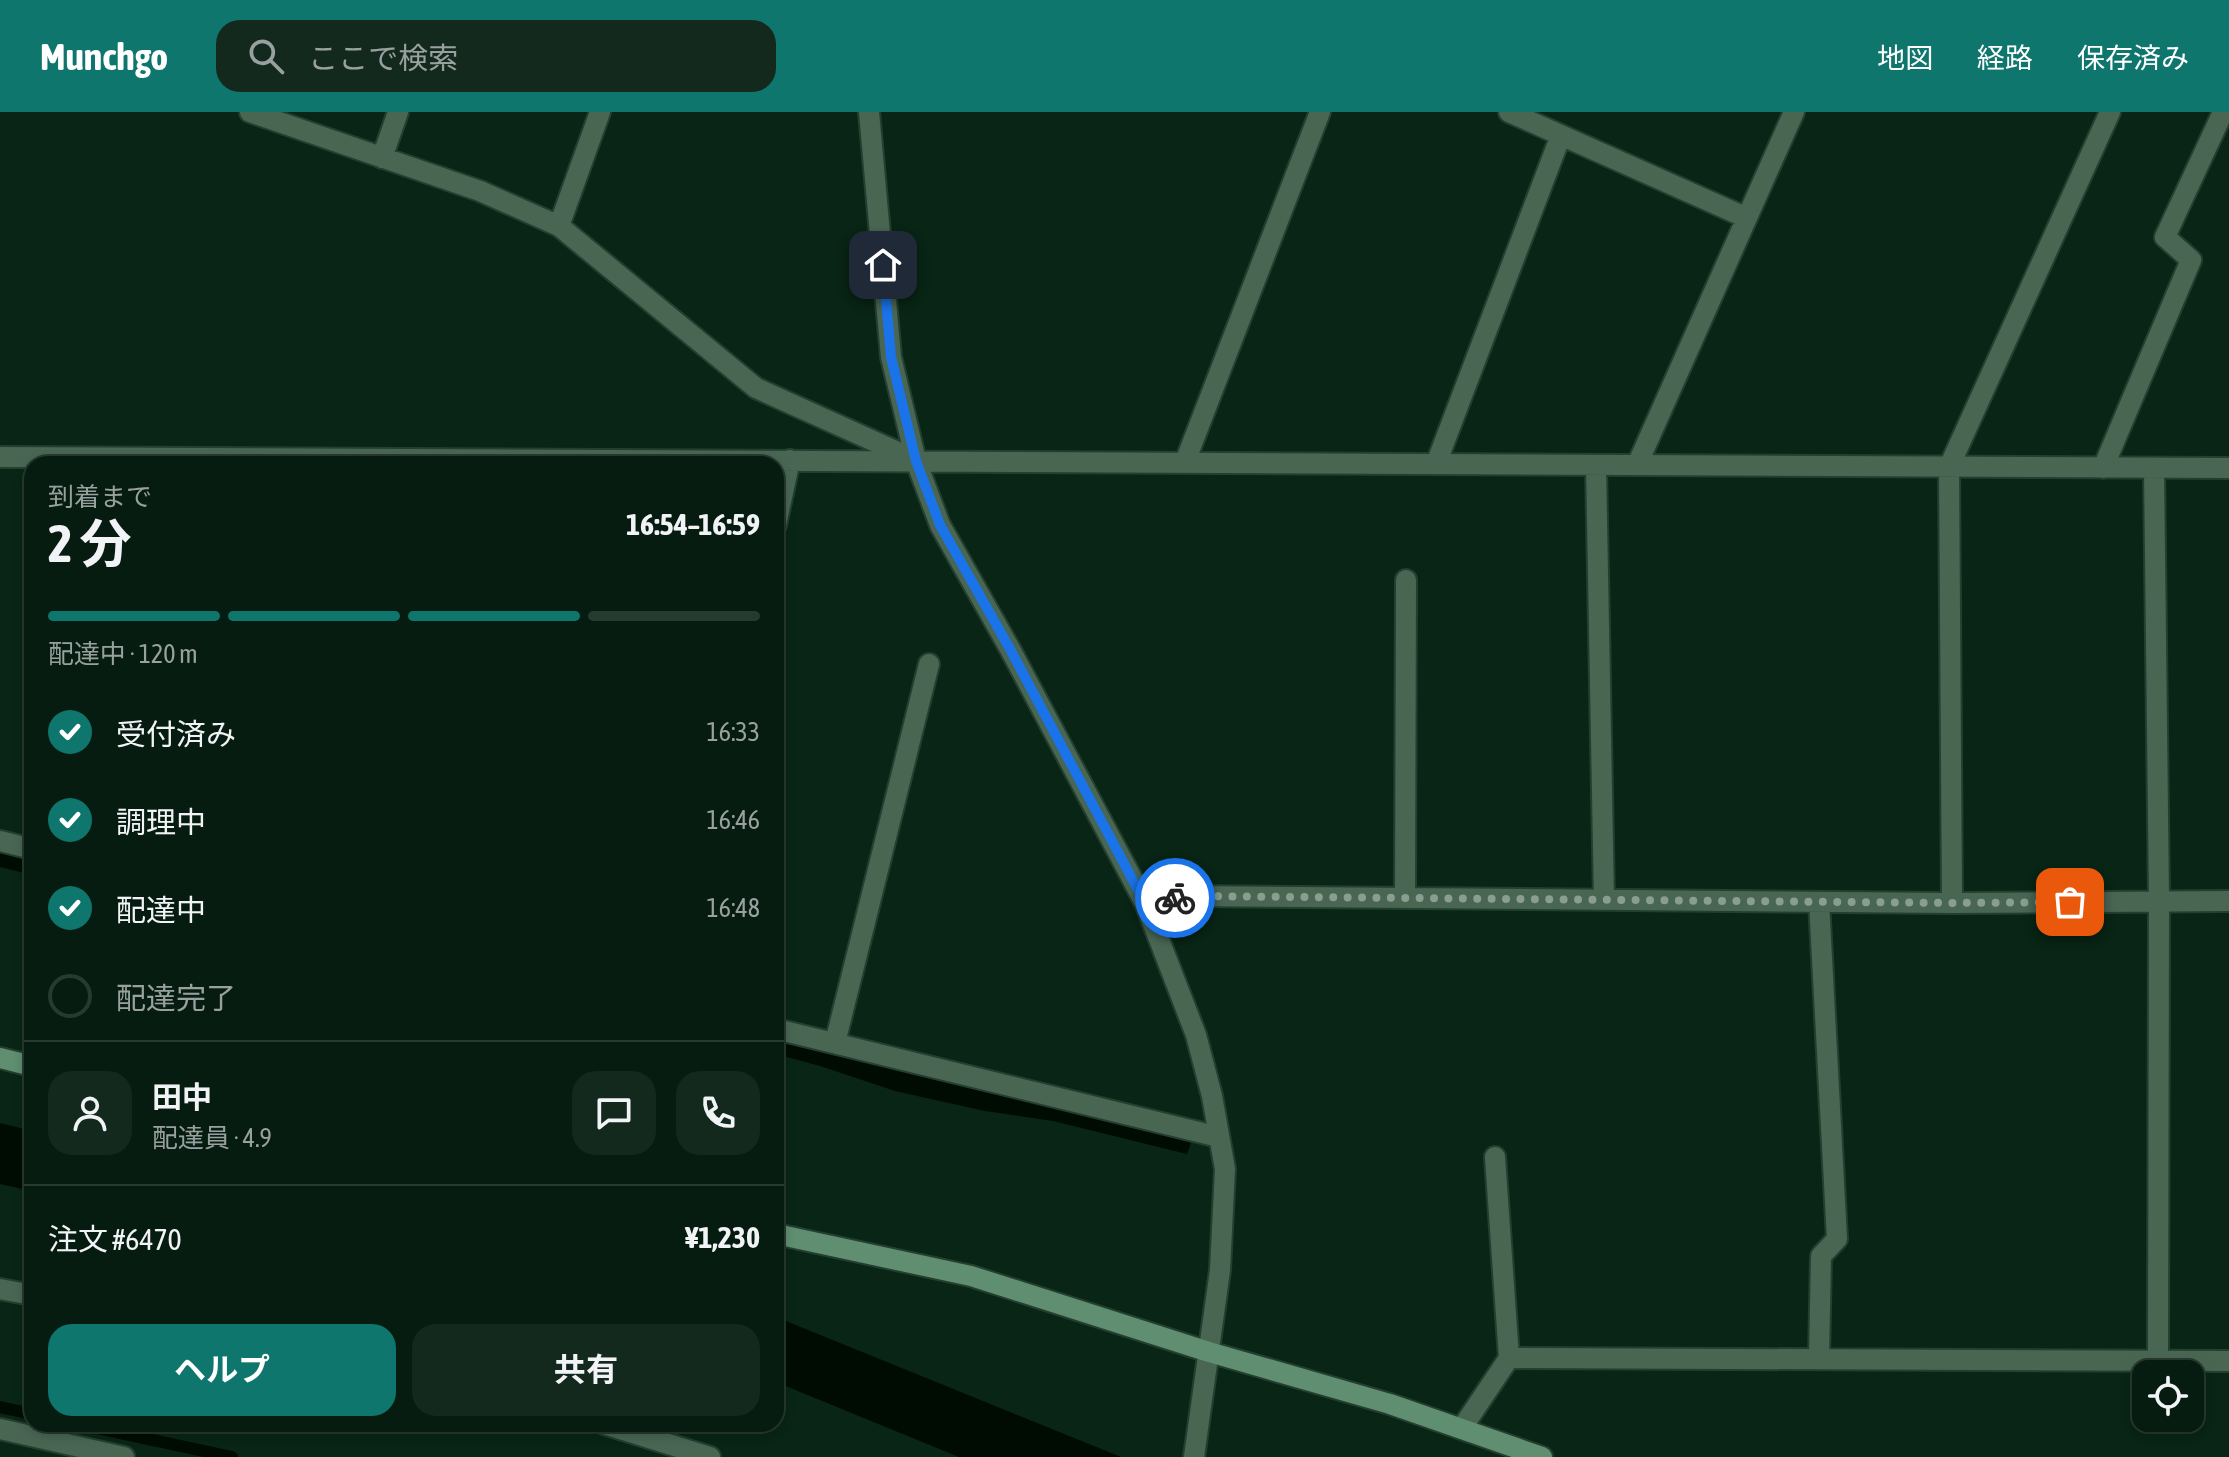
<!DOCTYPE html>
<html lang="ja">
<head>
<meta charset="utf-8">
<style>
  body { margin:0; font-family:"Asap Condensed","Noto Sans JP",sans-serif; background:#14291e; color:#f1f3f6; height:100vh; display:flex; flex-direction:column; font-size:30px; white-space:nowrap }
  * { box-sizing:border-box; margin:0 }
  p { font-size:26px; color:#98a19f }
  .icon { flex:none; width:44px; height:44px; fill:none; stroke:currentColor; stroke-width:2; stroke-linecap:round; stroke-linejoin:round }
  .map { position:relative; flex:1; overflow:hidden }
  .details { position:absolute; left:24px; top:344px; width:760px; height:976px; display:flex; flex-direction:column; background:#061c10; border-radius:24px; box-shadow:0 4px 12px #0003,0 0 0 2px #273a30 }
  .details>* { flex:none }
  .fabs { position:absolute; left:2132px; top:1248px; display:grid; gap:16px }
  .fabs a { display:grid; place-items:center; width:72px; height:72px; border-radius:16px; background:#061c10; box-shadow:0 4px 12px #0003,0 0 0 2px #273a30; font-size:40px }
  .pin { position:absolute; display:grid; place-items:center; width:68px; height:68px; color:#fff; margin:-34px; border-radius:16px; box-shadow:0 4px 12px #0006 }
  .courier { position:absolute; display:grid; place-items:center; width:80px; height:80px; margin:-40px; border:6px solid #1a73e8; border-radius:50%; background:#fff; color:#222; box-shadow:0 2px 10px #0007 }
  .headline em { font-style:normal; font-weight:700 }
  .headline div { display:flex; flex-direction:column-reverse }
  .headline { display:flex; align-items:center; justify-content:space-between; height:136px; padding:0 24px }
  h1 { font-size:52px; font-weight:700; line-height:60px }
  .bar { display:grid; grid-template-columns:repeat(4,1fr); gap:12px 8px; align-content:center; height:96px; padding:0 24px }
  .bar i { height:10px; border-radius:6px; background:#273a30 }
  .bar .on { background:#0f766e }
  .bar p { grid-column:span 4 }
  .line { display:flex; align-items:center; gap:20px; padding:0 24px; border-top:2px solid #273a30 }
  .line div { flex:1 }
  .round { display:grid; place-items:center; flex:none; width:84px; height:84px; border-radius:24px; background:#14291e }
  ol { padding:0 24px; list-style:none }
  li { display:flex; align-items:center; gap:24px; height:88px }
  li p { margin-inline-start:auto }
  li .icon { padding:8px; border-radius:50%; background:#0f766e; color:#fff; stroke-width:4 }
  li:last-child { color:#98a19f }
  li i { width:44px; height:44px; border:4px solid #273a30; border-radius:50% }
  .primary-button { display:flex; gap:16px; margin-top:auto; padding:16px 24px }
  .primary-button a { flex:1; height:92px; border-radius:24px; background:#0f766e; color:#fff; font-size:32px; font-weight:700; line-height:92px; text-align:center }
  .primary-button a+a { background:#14291e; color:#f1f3f6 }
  header { display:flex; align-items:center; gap:48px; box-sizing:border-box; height:112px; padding:0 40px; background:#0f766e; color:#fff }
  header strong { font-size:38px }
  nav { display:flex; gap:44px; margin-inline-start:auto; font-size:28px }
  .search { width:560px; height:72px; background:#14291e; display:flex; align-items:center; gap:20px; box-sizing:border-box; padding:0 28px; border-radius:24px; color:#98a19f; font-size:30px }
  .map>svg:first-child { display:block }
  .water { fill:#000c02 }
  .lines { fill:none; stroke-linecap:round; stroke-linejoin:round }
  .stream { stroke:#000c02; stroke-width:12 }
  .street-casing { stroke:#243f30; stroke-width:24 }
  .secondary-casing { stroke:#243f30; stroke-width:24 }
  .street { stroke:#496653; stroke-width:20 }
  .secondary { stroke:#5f8e70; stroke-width:20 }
  .done { stroke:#899e91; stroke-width:8; stroke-dasharray:0 14.4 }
  .route { stroke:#1a73e8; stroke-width:10 }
</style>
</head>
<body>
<header>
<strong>Munchgo</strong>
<div class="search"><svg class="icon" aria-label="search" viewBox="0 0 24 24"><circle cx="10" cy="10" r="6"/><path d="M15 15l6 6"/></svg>ここで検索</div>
<nav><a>地図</a><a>経路</a><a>保存済み</a></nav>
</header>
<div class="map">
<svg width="2229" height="1345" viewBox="0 0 2229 1345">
  <rect width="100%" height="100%" fill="#082515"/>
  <path class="water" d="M0 738 32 745V763L0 755Z
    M776 925 1192 1028 1187 1042 1053 1009 985 999 895 979 820 954 776 942Z
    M0 1011 32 1019V1079L0 1072Z
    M776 1205 1121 1345H959L776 1270Z"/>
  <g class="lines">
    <path class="stream" d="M0 1295 32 1302
      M78 1312 232 1345"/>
    <g class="street-casing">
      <path id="street" d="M250 0 480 79 559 114 756 276 909 345
        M869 0 891 245 916 349 940 413 1010 537 1145 791 1196 923 1212 984 1225 1057 1220 1158 1194 1345
        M1509 0 1747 106
        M382 46 398 0
        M559 114 600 0
        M0 345 2229 356
        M1185 350 1320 0
        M1436 352 1561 23
        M1596 353 1604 788
        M1637 353 1794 0
        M2103 356 2191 148 2165 125 2223 0
        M2154 356 2159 789 2158 1248
        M776 413 790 348
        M0 729 32 737
        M1405 786 1406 468
        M1145 791 1188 784 1952 791 2229 789
        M1952 791 1949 355 2110 0
        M776 917 1219 1025
        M835 931 929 552
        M1495 1045 1509 1246
        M0 1177 32 1183
        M1819 1247 1821 1144 1837 1127 1819 790
        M604 1312 710 1345
        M1462 1316 1509 1246 2229 1249
        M0 1317 124 1345"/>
    </g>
    <g class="secondary-casing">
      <path id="secondary" d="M0 946 32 954
        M776 1122 971 1164 1209 1240 1390 1292 1542 1345"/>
    </g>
    <use href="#street" class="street"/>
    <use href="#secondary" class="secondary"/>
  </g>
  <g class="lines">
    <path class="done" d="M1175 786 1188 784 1952 791 2070 790"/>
    <path class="route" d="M883 153 891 245 916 349 940 413 1010 537 1145 791 1175 786"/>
  </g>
</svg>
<div class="fabs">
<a><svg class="icon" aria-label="locate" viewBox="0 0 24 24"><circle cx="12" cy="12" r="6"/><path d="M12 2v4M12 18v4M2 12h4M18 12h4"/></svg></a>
</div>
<div class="pin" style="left:2070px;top:790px;background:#ea580c"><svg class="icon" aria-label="bag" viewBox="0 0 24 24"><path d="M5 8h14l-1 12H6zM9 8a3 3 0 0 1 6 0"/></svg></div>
<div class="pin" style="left:883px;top:153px;background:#1f2937"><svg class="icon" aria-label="home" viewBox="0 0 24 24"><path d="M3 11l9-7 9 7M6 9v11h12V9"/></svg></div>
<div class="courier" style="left:1175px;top:786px"><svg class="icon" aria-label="bike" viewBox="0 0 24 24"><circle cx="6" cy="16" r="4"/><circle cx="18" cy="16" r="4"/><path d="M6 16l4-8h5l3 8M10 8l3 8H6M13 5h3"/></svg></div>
<section class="details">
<div class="headline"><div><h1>2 分</h1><p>到着まで</p></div><em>16:54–16:59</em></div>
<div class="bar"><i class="on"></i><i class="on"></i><i class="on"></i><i></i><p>配達中 · 120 m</p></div>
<ol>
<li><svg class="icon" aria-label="check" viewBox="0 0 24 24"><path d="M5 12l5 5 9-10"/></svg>受付済み<p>16:33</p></li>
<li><svg class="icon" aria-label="check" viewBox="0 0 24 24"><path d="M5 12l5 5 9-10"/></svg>調理中<p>16:46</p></li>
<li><svg class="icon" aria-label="check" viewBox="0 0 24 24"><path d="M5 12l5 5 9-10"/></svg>配達中<p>16:48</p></li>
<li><i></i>配達完了</li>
</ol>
<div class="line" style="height:144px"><a class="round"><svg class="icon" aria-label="person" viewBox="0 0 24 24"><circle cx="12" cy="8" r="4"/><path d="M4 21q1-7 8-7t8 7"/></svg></a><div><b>田中</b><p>配達員 · 4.9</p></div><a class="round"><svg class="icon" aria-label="chat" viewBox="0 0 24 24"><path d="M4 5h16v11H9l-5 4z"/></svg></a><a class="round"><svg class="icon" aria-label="phone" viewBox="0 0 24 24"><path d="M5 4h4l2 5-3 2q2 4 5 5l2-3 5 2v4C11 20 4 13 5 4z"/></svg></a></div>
<div class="line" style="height:104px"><div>注文 #6470</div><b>¥1,230</b></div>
<div class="primary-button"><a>ヘルプ</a><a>共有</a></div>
</section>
</div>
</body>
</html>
